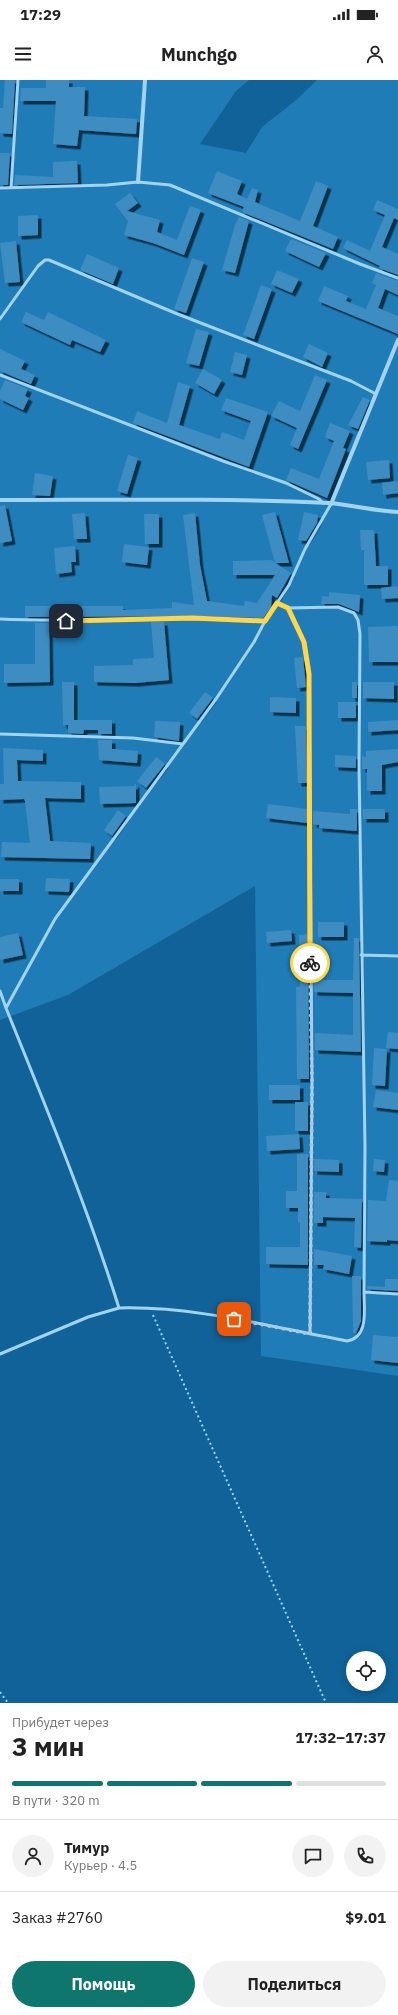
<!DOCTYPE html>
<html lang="ru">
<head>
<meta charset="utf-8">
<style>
  body { margin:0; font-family:"IBM Plex Sans",sans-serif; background:#f2f2f2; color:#222; height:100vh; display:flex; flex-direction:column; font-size:15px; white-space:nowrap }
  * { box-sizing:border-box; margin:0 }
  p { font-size:13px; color:#767676 }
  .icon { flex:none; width:22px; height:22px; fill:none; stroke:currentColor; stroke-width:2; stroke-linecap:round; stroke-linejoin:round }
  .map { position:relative; height:1623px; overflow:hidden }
  .details { display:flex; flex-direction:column; background:#fff; flex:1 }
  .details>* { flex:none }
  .controls { position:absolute; left:346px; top:1571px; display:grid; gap:8px }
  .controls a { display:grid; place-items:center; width:40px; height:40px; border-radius:50%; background:#fff; box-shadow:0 2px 10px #0003; font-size:20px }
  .pin { position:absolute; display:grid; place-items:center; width:34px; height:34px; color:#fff; margin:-17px; border-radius:8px; box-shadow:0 2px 6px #0006 }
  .courier { position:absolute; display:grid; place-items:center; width:40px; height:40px; margin:-20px; border:3px solid #ffd54a; border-radius:50%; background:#fff; color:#222; box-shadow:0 1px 5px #0007 }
  .summary em { font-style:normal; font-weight:800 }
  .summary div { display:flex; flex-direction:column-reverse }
  .summary { display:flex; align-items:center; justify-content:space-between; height:68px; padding:0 12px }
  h1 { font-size:26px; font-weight:800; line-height:30px }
  .bar { display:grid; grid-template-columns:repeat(4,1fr); gap:6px 4px; align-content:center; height:48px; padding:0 12px }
  .bar i { height:5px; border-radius:3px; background:#e0e0e0 }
  .bar .current { background:#0f766e }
  .bar p { grid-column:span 4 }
  .line { display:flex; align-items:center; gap:10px; padding:0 12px; border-top:1px solid #e0e0e0 }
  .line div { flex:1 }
  .round { display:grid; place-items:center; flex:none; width:42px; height:42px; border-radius:21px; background:#f2f2f2 }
  .primary-button { display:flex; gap:8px; margin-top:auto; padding:8px 12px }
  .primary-button a { flex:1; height:46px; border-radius:24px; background:#0f766e; color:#fff; font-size:16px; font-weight:800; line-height:46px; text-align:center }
  .primary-button a+a { background:#f2f2f2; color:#222 }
  .status { display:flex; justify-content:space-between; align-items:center; height:28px; padding:0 20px; background:#fff; direction:ltr }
  .status svg { height:11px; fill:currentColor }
  header { display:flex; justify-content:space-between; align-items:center; height:52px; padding:0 12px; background:#fff; font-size:18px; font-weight:800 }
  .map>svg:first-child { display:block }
  .green { fill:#1f7cb6 }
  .building { fill:#3e8dc2; filter:url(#shadow) }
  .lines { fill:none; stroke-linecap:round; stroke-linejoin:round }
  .path { stroke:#a1d4f4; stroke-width:2; stroke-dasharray:2 3; stroke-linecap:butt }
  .lane { stroke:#a1d4f4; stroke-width:3 }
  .street { stroke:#a1d4f4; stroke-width:4 }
  .done { stroke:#abc8db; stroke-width:4; stroke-dasharray:0 7.2 }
  .route { stroke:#ffd54a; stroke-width:5 }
</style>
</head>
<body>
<div class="status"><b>17:29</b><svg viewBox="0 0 49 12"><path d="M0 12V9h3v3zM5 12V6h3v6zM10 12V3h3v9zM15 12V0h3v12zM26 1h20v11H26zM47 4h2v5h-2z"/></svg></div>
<header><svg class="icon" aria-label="menu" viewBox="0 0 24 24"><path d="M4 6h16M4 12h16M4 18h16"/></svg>Munchgo<svg class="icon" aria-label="person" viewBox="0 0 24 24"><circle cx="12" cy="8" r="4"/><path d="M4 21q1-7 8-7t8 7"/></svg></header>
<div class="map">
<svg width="398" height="1623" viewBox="0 0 398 1623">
  <defs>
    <filter id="shadow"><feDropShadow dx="3.5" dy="3.5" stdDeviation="0" flood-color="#0009"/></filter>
  </defs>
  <rect width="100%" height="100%" fill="#106298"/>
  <path class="green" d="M0 0H249L236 11 200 64 246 73 262 47 295 21 317 0H398V1296L261 1276 255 806 68 915 0 940Z"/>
  <path class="building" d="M5 0H15L12 54 0 53V28H3Z
    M46 0H69V7H85L84 36 137 39 136 54 79 50 77 66 53 64 56 21H20L21 8H46Z
    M0 73H10L8 105H0Z
    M77 81 78 103 14 105 15 95 53 97V82Z
    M217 91 242 101 237 114 247 119 252 108 258 110 255 122 300 141 316 101 328 106 313 146 338 157 333 169 242 132 244 127 208 113Z
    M130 113 138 123 127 131 160 140 157 152 177 160 190 126 201 130 184 175 153 163 124 155 128 141 115 124Z
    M377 120 398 129V140L394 138 382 167 398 174V195L379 188 380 186 343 168 347 160 370 171 385 135 373 130Z
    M38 135V155L18 156V136Z
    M239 137 249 141 235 193 222 190 235 145Z
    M291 159 326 173 319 187 285 171Z
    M16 161 20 202 5 203 0 163Z
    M87 174 119 188 113 204 80 190Z
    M192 178 204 182 186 233 174 229Z
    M277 190 299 199 292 213 271 204Z
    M376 193 398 201V215L385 209 378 228 398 236V254L318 221 324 206 348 216 346 221 366 229 376 205 372 203Z
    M261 205 272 209 254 259 243 255Z
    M26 232 44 240 48 232 106 260 100 272 72 260 70 265 21 242Z
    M196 249 209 252 199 286 186 283Z
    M309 264 328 273 322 287 303 277Z
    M0 269 25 281 21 289 35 295 31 304 0 291Z
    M235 272 247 275 242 295 230 292Z
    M203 289 222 300 214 314 195 303Z
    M315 295 327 300 298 369 290 365 297 348 271 336 279 321 300 331Z
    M5 300 28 309 25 316 29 318 23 330 0 319V311Z
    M178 302 190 306 179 345 220 359 222 352 244 360 251 341 221 330 226 318 268 332 249 387 133 343 137 331 167 343Z
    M363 317 370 320 358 349 348 345Z
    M330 343 350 351 343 368 346 369 327 418 286 400 291 388 319 399 334 361 325 357Z
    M128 375 138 378 127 414 117 411Z
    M389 380 390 398 368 400 366 382Z
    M35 393 53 396 50 416 32 415Z
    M398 401V413L383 415 382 403Z
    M5 425 12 461 0 463V426Z
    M275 432 289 483H275L291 493 277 518 272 515 271 527 263 538 198 536 25 537V526H123V530L172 528V522L194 525 183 435 195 433 200 485 207 521 244 526 245 521 257 523 275 495H233V481L272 480 275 483 262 435Z
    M304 432 318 435 317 443 306 461 298 460Z
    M85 433 87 459H74L72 434Z
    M144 434H159V464H145Z
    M360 450H374L376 486H388V505H364V470H361Z
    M124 464 149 467 147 485 122 482Z
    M75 466 76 482H71L72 492 56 494 54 468Z
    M398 506V518L382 519 381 508Z
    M329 512 360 515 359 532 339 524H321L322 516 329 517Z
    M151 542H164L169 600 135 603 94 602V586L133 585V579L154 578Z
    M35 543H49L50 602 4 603V584H35Z
    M398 546V582H369L368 547Z
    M303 577 306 607 297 608 294 578Z
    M62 602H74V640H112V654H98V650H84L83 654 68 653V645H63Z
    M352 602H357V618H352Z
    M363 602H394V619L363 618Z
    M205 612 213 618 197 639 189 633Z
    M270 617 296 618V633L270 632Z
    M338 622H356V638H338Z
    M398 640V650L368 652V642Z
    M155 641 180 642 179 661 154 657Z
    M295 646H306L307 703H298Z
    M98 660H112V669L138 671 137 683 99 680Z
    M3 668 43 670V681L17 680 18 701 81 702V719L45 718 50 761 91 763 90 779 1 777 2 762 30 763 25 721 24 719 0 720V704H4Z
    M398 669V682L382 685V711H367V689H362V676L366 677V671Z
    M335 675 356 676V688L335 687Z
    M156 677 165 684 146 708 137 701Z
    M136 703V723L100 724 99 707 134 706Z
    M268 724 307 729V743L266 738Z
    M350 729H357V751L319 748V745L313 744V731L350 734Z
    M363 729H385V739H363Z
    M118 730 126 736 112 756 104 750Z
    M46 798 70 799 69 812 45 811Z
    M0 799H19V811H0Z
    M318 842H344V857H318Z
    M291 850 292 861 267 863 266 852Z
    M18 853 23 875 0 880V857Z
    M308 854 309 999H297L296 907H300L299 855Z
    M354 858H359L361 972 315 970V953L353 955V913L314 912V900H353Z
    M388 952 398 953V969L386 968Z
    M374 968 387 969 385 1006 372 1005Z
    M269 1005H300V1020H269Z
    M376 1010 398 1013V1030L373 1027Z
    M295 1022H308V1051H295Z
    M299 1054 300 1069 267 1071 266 1056Z
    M297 1074H308V1185L266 1184V1167H300V1142H298V1128H286V1111H297Z
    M314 1079 339 1080V1092L314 1091Z
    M374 1079 385 1080 384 1092 373 1091Z
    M389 1100 398 1101V1161L387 1160V1162L367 1161 368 1120 386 1121Z
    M314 1112H326V1118L362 1119 361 1168 354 1167 355 1138 323 1137V1143H314Z
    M314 1169 352 1176 349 1194 323 1189 324 1185H314Z
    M352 1196H361V1241L356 1253H353Z
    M385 1199H398V1211L367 1209V1206L385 1207Z
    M373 1255 398 1257V1283L371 1280Z"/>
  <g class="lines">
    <path class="path" d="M153 1235 326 1623
      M0 1612 8 1623"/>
    <path class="lane" d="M0 108 107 105 138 102 170 105 360 184 398 198
      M11 108 18 0
      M0 239 38 186 45 180H49L175 233 351 301 376 314
      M0 295 223 381 286 403 319 419 323 423
      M331 424 305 469 289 505 265 541 254 562 216 619 55 839 6 928C46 1027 87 1126 119 1228 196 1226 271 1247 347 1261 369 1258 364 1229 364 1212L398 1214
      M277 523 288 528 338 527 354 533 358 540 360 554 359 685 365 1067 364 1212
      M288 528 304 562 309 594 312 1004 310 1254
      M0 539C88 543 176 535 265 541
      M0 654 133 658 183 664
      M361 875 398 876
      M0 911 6 928
      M0 1274 88 1237 119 1228"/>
    <path class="street" d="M138 102 145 0
      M0 420C109 420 219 418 329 423 352 425 375 431 398 432
      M331 424 398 260"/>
  </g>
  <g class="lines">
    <path class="done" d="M234 1239 310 1254 312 1004 310 883"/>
    <path class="route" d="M66 541 192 538 265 541 277 523 288 528 304 562 309 594 310 883"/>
  </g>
</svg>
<div class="controls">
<a><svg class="icon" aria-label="locate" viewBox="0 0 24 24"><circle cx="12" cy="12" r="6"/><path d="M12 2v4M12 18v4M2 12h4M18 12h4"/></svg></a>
</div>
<div class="pin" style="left:234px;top:1239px;background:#ea580c"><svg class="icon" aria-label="bag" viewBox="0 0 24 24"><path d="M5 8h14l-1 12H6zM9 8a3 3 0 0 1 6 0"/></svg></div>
<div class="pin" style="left:66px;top:541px;background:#1f2937"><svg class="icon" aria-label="home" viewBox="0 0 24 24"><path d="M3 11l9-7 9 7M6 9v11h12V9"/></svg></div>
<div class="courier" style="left:310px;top:883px"><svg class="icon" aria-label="bike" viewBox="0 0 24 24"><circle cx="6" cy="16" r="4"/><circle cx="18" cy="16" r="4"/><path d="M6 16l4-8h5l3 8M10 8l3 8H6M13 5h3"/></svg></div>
</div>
<section class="details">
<div class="summary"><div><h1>3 мин</h1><p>Прибудет через</p></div><em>17:32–17:37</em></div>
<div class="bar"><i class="current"></i><i class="current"></i><i class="current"></i><i></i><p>В пути · 320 m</p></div>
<div class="line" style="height:72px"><a class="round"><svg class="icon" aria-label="person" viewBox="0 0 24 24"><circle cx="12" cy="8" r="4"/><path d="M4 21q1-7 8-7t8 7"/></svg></a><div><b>Тимур</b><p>Курьер · 4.5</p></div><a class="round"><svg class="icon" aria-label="chat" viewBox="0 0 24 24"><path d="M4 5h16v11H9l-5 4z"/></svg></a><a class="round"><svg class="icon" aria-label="phone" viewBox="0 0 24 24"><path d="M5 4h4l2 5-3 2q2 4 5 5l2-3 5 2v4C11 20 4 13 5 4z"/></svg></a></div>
<div class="line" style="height:52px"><div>Заказ #2760</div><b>$9.01</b></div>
<div class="primary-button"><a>Помощь</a><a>Поделиться</a></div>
</section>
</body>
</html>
